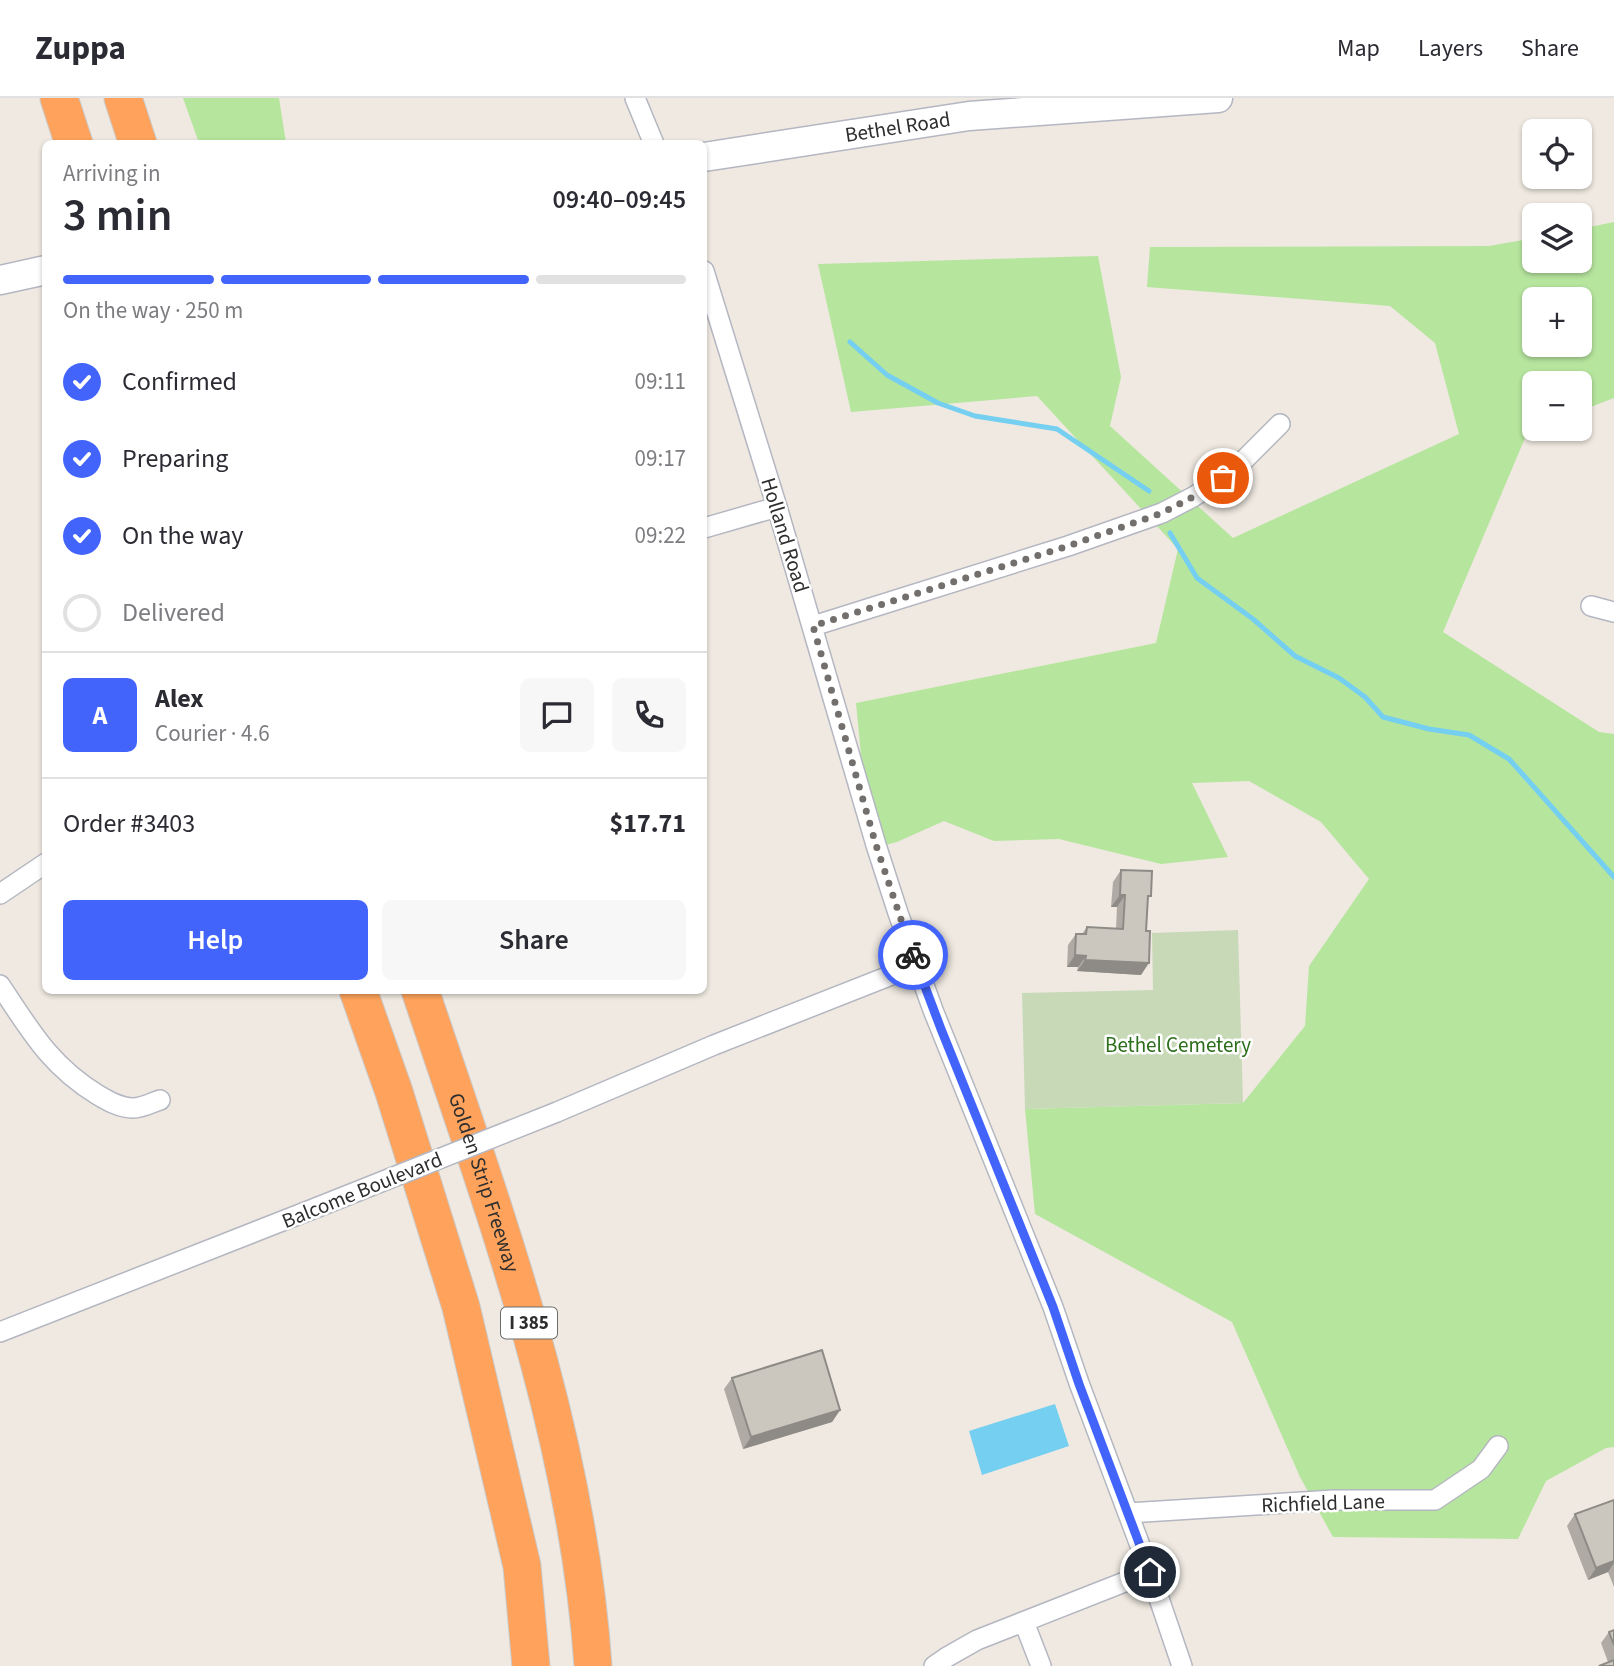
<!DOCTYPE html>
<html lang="en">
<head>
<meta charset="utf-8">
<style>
  body { margin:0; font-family:"Source Sans 3",sans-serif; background:#f7f7f7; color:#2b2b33; height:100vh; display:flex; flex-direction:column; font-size:26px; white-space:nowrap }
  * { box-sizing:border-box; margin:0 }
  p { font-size:23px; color:#7c7c81 }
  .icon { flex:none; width:38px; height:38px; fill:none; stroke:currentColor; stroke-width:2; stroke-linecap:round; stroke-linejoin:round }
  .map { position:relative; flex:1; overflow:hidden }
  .panel { position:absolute; left:42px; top:42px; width:665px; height:854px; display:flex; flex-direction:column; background:#fff; border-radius:10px; box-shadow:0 2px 5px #0004 }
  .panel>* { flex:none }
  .controls { position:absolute; left:1522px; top:21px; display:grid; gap:14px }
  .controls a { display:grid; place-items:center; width:70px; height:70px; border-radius:10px; background:#fff; box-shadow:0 2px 5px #0004; font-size:35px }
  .pin { position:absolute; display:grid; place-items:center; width:60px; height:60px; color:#fff; margin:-30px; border:4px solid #fff; border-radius:50%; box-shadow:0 2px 7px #0007 }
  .courier { position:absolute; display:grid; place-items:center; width:70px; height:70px; margin:-35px; border:5px solid #4264fb; border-radius:50%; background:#fff; color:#222; box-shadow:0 2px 9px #0007 }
  .summary em { font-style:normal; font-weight:600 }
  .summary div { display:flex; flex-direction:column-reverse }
  .summary { display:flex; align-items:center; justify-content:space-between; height:119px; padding:0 21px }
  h1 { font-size:46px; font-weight:600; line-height:52px }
  .bar { display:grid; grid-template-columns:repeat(4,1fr); gap:10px 7px; align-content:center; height:84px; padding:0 21px }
  .bar i { height:9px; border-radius:5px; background:#e1e1e2 }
  .bar .selected { background:#4264fb }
  .bar p { grid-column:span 4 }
  .line { display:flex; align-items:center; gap:18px; padding:0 21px; border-top:2px solid #e1e1e2 }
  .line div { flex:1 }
  .round { display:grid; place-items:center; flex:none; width:74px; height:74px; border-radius:10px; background:#f7f7f7 }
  ol { padding:0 21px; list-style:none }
  li { display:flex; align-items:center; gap:21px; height:77px }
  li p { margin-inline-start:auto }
  li .icon { padding:7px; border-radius:50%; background:#4264fb; color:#fff; stroke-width:4 }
  li:last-child { color:#7c7c81 }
  li i { width:38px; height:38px; border:4px solid #e1e1e2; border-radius:50% }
  .button { display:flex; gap:14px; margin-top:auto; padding:14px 21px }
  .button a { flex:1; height:80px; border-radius:10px; background:#4264fb; color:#fff; font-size:28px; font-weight:600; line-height:80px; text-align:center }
  .button a+a { background:#f7f7f7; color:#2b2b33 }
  header { display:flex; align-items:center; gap:42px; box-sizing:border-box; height:98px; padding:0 35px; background:#fff; border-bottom:2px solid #e1e1e2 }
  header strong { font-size:33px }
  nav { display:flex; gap:38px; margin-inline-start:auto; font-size:24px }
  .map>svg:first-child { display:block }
  .green { fill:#b6e59e; fill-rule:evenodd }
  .cemetery { fill:#c8d9b8 }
  .water { fill:#75cff0 }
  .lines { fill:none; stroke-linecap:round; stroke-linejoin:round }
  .stream { stroke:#75cff0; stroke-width:5 }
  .street-casing { stroke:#b4b7c1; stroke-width:22 }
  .secondary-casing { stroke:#b4b7c1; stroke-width:31 }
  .highway-casing { stroke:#c9c9c9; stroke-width:39 }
  .street { stroke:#fff; stroke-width:19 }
  .secondary { stroke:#fff; stroke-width:28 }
  .highway { stroke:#ffa35c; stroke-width:37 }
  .street-bridge-casing { stroke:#b4b7c1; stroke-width:22; stroke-linecap:butt }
  .street-bridge { stroke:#fff; stroke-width:19 }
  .wall { fill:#afaba4 }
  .shaded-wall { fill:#8e8b86 }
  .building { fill:#cbc7bf; stroke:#8e8b86; stroke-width:2 }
  .done { stroke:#726f6d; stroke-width:7; stroke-dasharray:0 12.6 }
  .route { stroke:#4264fb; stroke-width:9 }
  .labels { text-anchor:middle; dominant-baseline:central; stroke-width:5; stroke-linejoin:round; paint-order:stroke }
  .shield { fill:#fff; stroke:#6d6d6d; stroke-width:2 }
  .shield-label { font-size:19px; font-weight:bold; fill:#2e2e2e }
  .street-label { font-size:21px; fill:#2e2e2e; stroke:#fff }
  .park-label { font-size:21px; fill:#2c6e1b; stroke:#fff }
</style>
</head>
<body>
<header>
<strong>Zuppa</strong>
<nav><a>Map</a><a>Layers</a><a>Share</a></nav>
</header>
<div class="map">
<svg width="1614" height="1568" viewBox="0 0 1614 1568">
  <rect width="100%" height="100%" fill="#efe9e1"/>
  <path class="green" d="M183 0H279L286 45H199Z
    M1614 124V300L1580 313V285H1535V331L1528 333 1443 534 1599 634 1614 636V1349L1606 1350 1546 1383 1518 1441 1333 1439 1300 1379 1232 1224 1035 1116 1025 1011 1243 1005 1305 928 1309 868 1369 781 1321 724 1249 683 1192 685 1228 759 1161 766 1059 741 994 743 944 723 897 744 870 751 856 605 1156 545 1178 451 1037 298 851 314 818 166 1098 158 1121 279 1110 328 1233 440 1459 336 1435 245 1390 208 1147 189 1150 149 1489 148 1535 140V163H1580V131ZM1535 201H1580V247H1535Z"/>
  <path class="cemetery" d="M1238 832 1243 1005 1025 1011 1022 895 1153 892 1152 835Z"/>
  <path class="water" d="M1055 1306 1069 1348 982 1377 969 1333Z"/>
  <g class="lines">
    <path class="stream" d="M850 244 887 277 938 305 975 318 1057 331 1149 393
      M1170 435 1197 480 1253 521 1295 558 1339 580 1365 599 1383 619 1429 631 1469 637 1509 661 1614 779"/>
    <g class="street-casing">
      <path id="street" d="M635 0 654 46
        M704 173 777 409 876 747 898 815 933 912 1053 1209 1079 1285 1150 1474 1182 1568
        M704 430 777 409
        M1591 508 1614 514
        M813 528 1068 448 1162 415 1193 399 1223 380 1241 365 1280 326
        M0 796 46 765
        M0 887C30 932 50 968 98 997 108 1003 120 1010 133 1010 142 1010 151 1005 160 1002
        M557 1014 714 947 917 867
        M0 1234 318 1109
        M1128 1415 1334 1402H1435L1481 1371 1498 1348
        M1024 1524 1041 1568
        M934 1568 947 1559 977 1542 1150 1474"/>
    </g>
    <g class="secondary-casing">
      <g id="secondary">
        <path id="s1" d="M704 59 969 18 1218 0"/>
        <path d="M0 182 46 172"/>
      </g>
    </g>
    <g class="highway-casing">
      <g id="highway">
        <path d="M59 0 74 46"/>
        <path d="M123 0 138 46"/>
        <path d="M358 892 394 994 461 1209 522 1468 531 1568"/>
        <path id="s2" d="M420 892C494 1113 577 1334 593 1568"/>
      </g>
    </g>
    <use href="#street" class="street"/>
    <use href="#secondary" class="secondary"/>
    <use href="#highway" class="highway"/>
    <g class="street-bridge-casing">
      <path id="street-bridge" d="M318 1109 557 1014"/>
    </g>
    <use href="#street-bridge" class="street-bridge"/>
  </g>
  <path class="wall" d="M1121 772 1148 803 1141 877 1077 873 1078 869H1067L1068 847 1076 836H1082L1087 829 1116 831 1117 809H1111L1113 784Z
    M732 1280 840 1312 832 1324 743 1351 724 1291Z
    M1614 1402V1489L1608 1474 1588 1482 1567 1428 1575 1416Z
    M1614 1532V1568L1608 1564 1601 1545 1609 1534Z"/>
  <path class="shaded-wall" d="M1120 797H1125L1117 809H1111Z
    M1075 857 1086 858 1078 869H1067Z
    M1085 862 1149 865 1141 877 1077 873Z
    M840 1312 832 1324 743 1351 751 1339Z
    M1614 1463V1465L1608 1474 1588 1482 1596 1470Z"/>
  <path class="building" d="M1121 772 1152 773 1151 798H1148L1146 833H1150L1149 865 1085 862 1086 858 1075 857 1076 836H1086L1087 829 1123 831 1125 797H1120Z
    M822 1252 840 1312 751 1339 732 1280Z
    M1614 1402V1463L1596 1470 1575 1416Z
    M1614 1532V1547L1609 1534Z
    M1614 1562V1568H1599Z"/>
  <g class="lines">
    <path class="done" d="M913 857 876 747 813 528 1068 448 1162 415 1193 399 1223 380"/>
    <path class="route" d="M913 857 941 931 1053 1209 1079 1286 1150 1474"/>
  </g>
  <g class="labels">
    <rect class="shield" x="501" y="1209.5" width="56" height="31" rx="5"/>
    <g class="shield-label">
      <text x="529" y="1225">I 385</text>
    </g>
    <g class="street-label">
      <text stroke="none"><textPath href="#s1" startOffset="196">Bethel Road</textPath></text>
      <text transform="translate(785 437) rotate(73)">Holland Road</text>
      <text stroke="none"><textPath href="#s2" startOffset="203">Golden Strip Freeway</textPath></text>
      <text transform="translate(362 1092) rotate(-22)">Balcome Boulevard</text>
      <text transform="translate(1323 1405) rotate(-2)">Richfield Lane</text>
    </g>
    <g class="park-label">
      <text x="1178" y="947">Bethel Cemetery</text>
    </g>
  </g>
</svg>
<div class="controls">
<a><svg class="icon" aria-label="locate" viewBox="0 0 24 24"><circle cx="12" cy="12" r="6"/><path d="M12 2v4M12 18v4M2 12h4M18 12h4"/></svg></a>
<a><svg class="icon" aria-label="layers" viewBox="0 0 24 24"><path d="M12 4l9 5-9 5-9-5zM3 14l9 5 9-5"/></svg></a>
<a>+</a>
<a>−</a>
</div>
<div class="pin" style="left:1223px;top:380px;background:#ea580c"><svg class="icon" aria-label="bag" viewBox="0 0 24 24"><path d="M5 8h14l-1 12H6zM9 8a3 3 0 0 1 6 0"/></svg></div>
<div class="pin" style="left:1150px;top:1474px;background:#1f2937"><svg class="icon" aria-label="home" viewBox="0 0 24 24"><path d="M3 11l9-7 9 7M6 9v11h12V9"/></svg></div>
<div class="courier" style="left:913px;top:857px"><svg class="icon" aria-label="bike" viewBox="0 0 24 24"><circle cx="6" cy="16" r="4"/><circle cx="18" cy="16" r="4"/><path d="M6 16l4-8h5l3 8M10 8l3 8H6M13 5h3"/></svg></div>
<section class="panel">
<div class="summary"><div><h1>3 min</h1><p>Arriving in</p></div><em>09:40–09:45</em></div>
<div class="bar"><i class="selected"></i><i class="selected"></i><i class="selected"></i><i></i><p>On the way · 250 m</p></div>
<ol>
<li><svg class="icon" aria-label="check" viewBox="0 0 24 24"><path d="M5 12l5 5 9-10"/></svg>Confirmed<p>09:11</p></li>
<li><svg class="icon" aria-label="check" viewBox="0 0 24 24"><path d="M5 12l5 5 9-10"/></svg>Preparing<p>09:17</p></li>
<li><svg class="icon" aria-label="check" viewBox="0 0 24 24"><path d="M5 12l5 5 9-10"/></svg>On the way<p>09:22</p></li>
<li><i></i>Delivered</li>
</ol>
<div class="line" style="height:126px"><b class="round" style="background:#4264fb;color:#fff">A</b><div><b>Alex</b><p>Courier · 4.6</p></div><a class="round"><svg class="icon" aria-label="chat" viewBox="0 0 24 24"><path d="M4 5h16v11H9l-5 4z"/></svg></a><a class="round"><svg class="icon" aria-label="phone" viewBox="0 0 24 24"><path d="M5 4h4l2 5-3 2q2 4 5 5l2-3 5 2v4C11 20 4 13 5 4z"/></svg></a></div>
<div class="line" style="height:91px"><div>Order #3403</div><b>$17.71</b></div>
<div class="button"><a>Help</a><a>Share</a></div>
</section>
</div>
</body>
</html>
